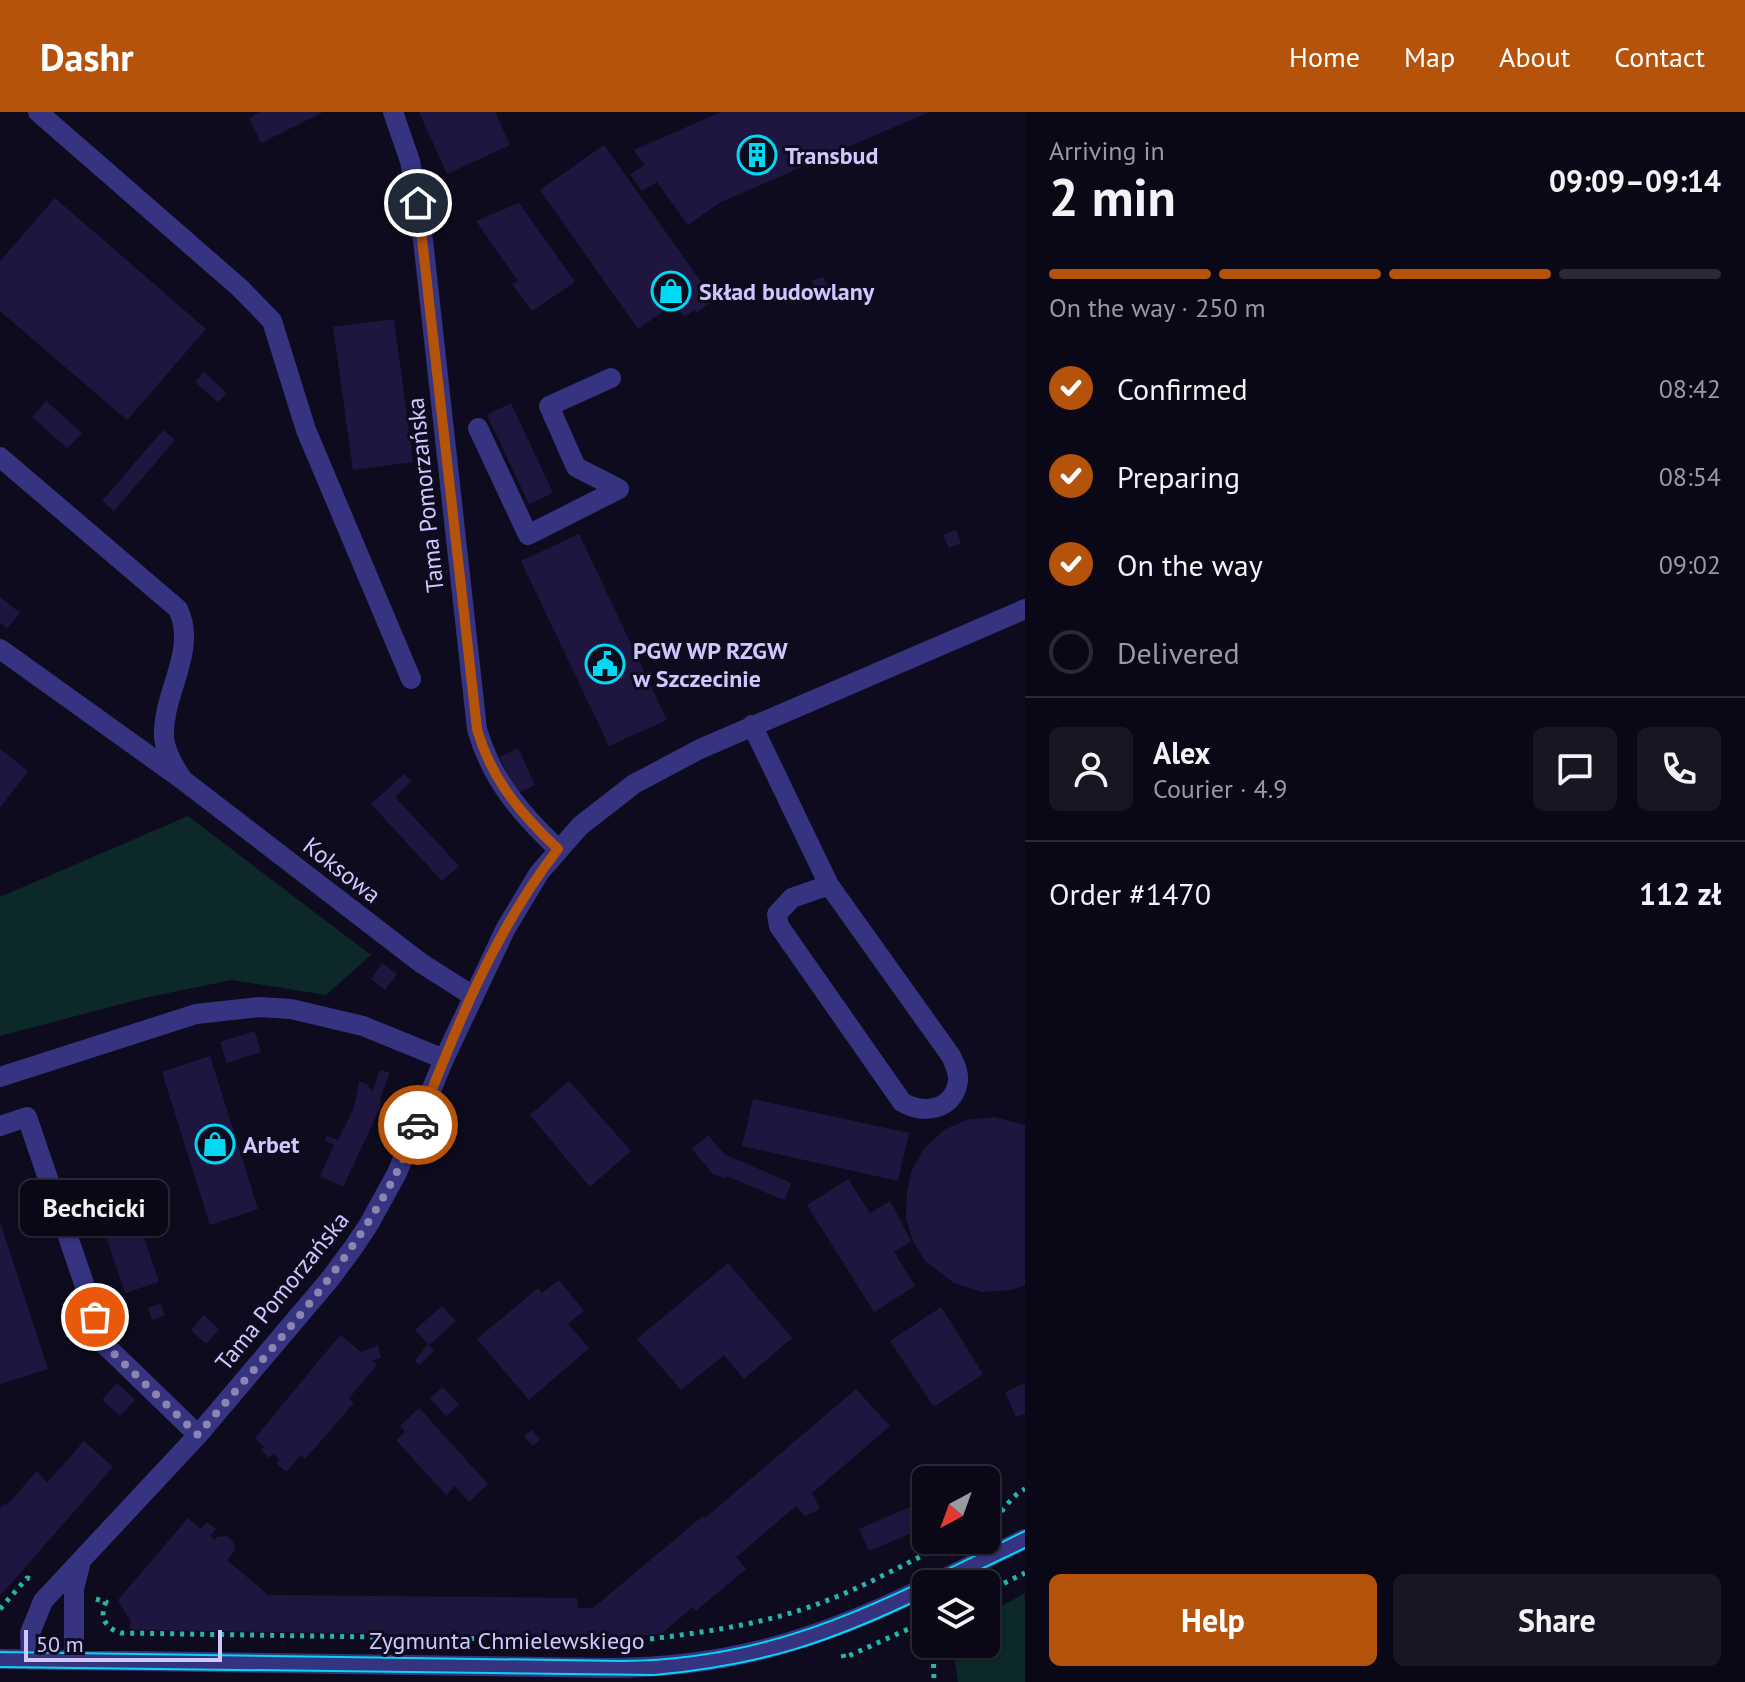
<!DOCTYPE html>
<html lang="en">
<head>
<meta charset="utf-8">
<style>
  body { margin:0; font-family:"PT Sans",sans-serif; background:#181623; color:#f1f3f6; height:100vh; display:flex; flex-direction:column; font-size:30px; white-space:nowrap }
  * { box-sizing:border-box; margin:0 }
  p { font-size:26px; color:#999aa1 }
  .icon { flex:none; width:44px; height:44px; fill:none; stroke:currentColor; stroke-width:2; stroke-linecap:round; stroke-linejoin:round }
  .map { position:relative; flex:1; overflow:hidden }
  .sheet { display:flex; flex-direction:column; background:#0a0816; width:720px }
  .sheet>* { flex:none }
  .needle { width:52px; rotate:221deg }
  .tools { position:absolute; left:912px; top:1354px; display:grid; gap:16px }
  .tools a { display:grid; place-items:center; width:88px; height:88px; border-radius:12px; background:#0a0816; box-shadow:0 2px 6px #0004,0 0 0 2px #2a2935; font-size:40px }
  .scale { position:absolute; left:24px; bottom:20px; width:198px; box-sizing:border-box; padding-left:8px; border:4px solid #cec8ff; border-top:0; font-size:22px; line-height:28px; white-space:nowrap; color:#cec8ff; -webkit-text-stroke:6px #0e0b1e; paint-order:stroke }
  .pin { position:absolute; display:grid; place-items:center; width:68px; height:68px; color:#fff; margin:-34px; border:4px solid #fff; border-radius:50%; box-shadow:0 2px 8px #0007 }
  .courier { position:absolute; display:grid; place-items:center; width:80px; height:80px; margin:-40px; border:6px solid #b45309; border-radius:50%; background:#fff; color:#222; box-shadow:0 2px 10px #0007 }
  .bubble { position:absolute; height:56px; border-radius:12px; background:#0a0816; box-shadow:0 2px 6px #0004,0 0 0 2px #2a2935; font-size:26px; font-weight:700; line-height:56px; text-align:center }
  .overview em { font-style:normal; font-weight:700 }
  .overview div { display:flex; flex-direction:column-reverse }
  .overview { display:flex; align-items:center; justify-content:space-between; height:136px; padding:0 24px }
  h1 { font-size:52px; font-weight:700; line-height:60px }
  .bar { display:grid; grid-template-columns:repeat(4,1fr); gap:12px 8px; align-content:center; height:96px; padding:0 24px }
  .bar i { height:10px; border-radius:6px; background:#2a2935 }
  .bar .selected { background:#b45309 }
  .bar p { grid-column:span 4 }
  .line { display:flex; align-items:center; gap:20px; padding:0 24px; border-top:2px solid #2a2935 }
  .line div { flex:1 }
  .round { display:grid; place-items:center; flex:none; width:84px; height:84px; border-radius:12px; background:#181623 }
  ol { padding:0 24px; list-style:none }
  li { display:flex; align-items:center; gap:24px; height:88px }
  li p { margin-inline-start:auto }
  li .icon { padding:8px; border-radius:50%; background:#b45309; color:#fff; stroke-width:4 }
  li:last-child { color:#999aa1 }
  li i { width:44px; height:44px; border:4px solid #2a2935; border-radius:50% }
  .primary-button { display:flex; gap:16px; margin-top:auto; padding:16px 24px }
  .primary-button a { flex:1; height:92px; border-radius:12px; background:#b45309; color:#fff; font-size:32px; font-weight:700; line-height:92px; text-align:center }
  .primary-button a+a { background:#181623; color:#f1f3f6 }
  header { display:flex; align-items:center; gap:48px; box-sizing:border-box; height:112px; padding:0 40px; background:#b45309; color:#fff }
  header strong { font-size:38px }
  nav { display:flex; gap:44px; margin-inline-start:auto; font-size:28px }
  main { display:flex; flex:1; min-height:0 }
  .map>svg:first-child { display:block }
  .green { fill:#0d2828 }
  .building { fill:#1f1640 }
  .lines { fill:none; stroke-linecap:round; stroke-linejoin:round }
  .path { stroke:#26b5ad; stroke-width:5; stroke-dasharray:4 6; stroke-linecap:butt }
  .minor { stroke:#363380; stroke-width:20 }
  .tram { stroke:#00d9f3; stroke-width:2 }
  .done { stroke:#8b86b0; stroke-width:8; stroke-dasharray:0 14.4 }
  .route { stroke:#b45309; stroke-width:10 }
  .labels { text-anchor:middle; dominant-baseline:central; stroke-width:6; stroke-linejoin:round; paint-order:stroke }
  .poi-label { font-size:24px; font-weight:bold; fill:#cec8ff; stroke:#0e0b1e; text-anchor:start }
  .street-label { font-size:24px; fill:#cec8ff; stroke:#0e0b1e }
</style>
</head>
<body>
<header>
<strong>Dashr</strong>
<nav><a>Home</a><a>Map</a><a>About</a><a>Contact</a></nav>
</header>
<main>
<div class="map">
<svg width="1025" height="1570" viewBox="0 0 1025 1570">
  <rect width="100%" height="100%" fill="#0e0b1e"/>
  <path class="green" d="M188 704 371 843 326 883 232 868 144 886 0 924V785Z
    M1025 1481V1570H958L952 1532H986V1503Z"/>
  <path class="building" d="M260 0H323L261 31 249 6Z
    M419 0H495L510 33 447 62Z
    M721 0H929L721 90 688 113 657 70 642 79 630 62 645 53 634 38Z
    M604 33 714 188 696 201 694 198 684 205 675 191 638 217 540 78Z
    M55 86 206 217 127 308 0 199V149Z
    M519 91 575 170 532 199 512 172 518 169 476 109Z
    M823 165 828 176 817 180 812 169Z
    M394 207 413 350 353 358 333 215Z
    M204 260 227 281 218 290 195 270Z
    M46 289 82 321 67 336 32 305Z
    M511 291 553 381 529 392 487 303Z
    M163 318 175 328 114 399 102 389Z
    M956 418 961 431 949 436 943 423Z
    M579 422 667 608 609 634 521 449Z
    M0 485 20 501 7 516 0 511Z
    M518 636 535 673 516 682 500 645Z
    M0 637 28 659 0 696Z
    M404 662 411 669 395 685 459 754 442 769 371 692Z
    M382 851 397 862 385 878 371 867Z
    M255 919 261 940 227 951 220 930Z
    M210 944 258 1097 210 1113 162 960Z
    M380 958 390 961 381 984 380 996 343 1075 320 1064 334 1033 325 1029 327 1024 338 1028 354 996 359 969 368 973 372 980Z
    M569 969 631 1039 590 1075 530 1003Z
    M753 987 909 1021 898 1069 742 1034Z
    M994 1005 1025 1013V1173L1011 1178 982 1180 954 1171 925 1149 913 1129 906 1106 907 1079 912 1058 924 1037 944 1018 966 1008Z
    M708 1023 724 1042 791 1071 785 1087H781L727 1064 726 1067 713 1062 692 1037Z
    M848 1067 870 1101 890 1089 911 1129 894 1140 915 1174 874 1200 807 1093Z
    M136 1102 159 1170 125 1181 102 1112Z
    M1 1113 48 1257 0 1272V1114Z
    M728 1151 792 1226 744 1267 724 1243 681 1278 637 1227Z
    M559 1168 584 1199 568 1212 589 1236 529 1288 477 1227 538 1176 542 1181Z
    M160 1192 165 1203 152 1208 148 1196Z
    M442 1194 456 1209 429 1233 415 1218Z
    M941 1195 983 1262 934 1295 890 1229Z
    M204 1203 219 1217 206 1232 191 1218Z
    M340 1223 361 1240 378 1233 381 1246 372 1249 377 1253 349 1286 354 1291 305 1347 301 1343 286 1360 276 1351 279 1347 273 1342 269 1346 261 1338 264 1335 255 1326Z
    M428 1232 434 1239 419 1253 415 1249Z
    M117 1271 135 1288 120 1304 102 1288Z
    M1025 1271V1302L1016 1305 1005 1280Z
    M443 1275 459 1293 446 1304 430 1286Z
    M856 1277 890 1314 812 1381 820 1397 805 1404 796 1394 736 1445 746 1457 696 1499 693 1495 661 1522 614 1525 132 1518 129 1515 131 1510 118 1488 188 1406 201 1417 207 1410 216 1417 210 1424 215 1428 217 1425 227 1424 233 1430 235 1438 227 1448 268 1483 577 1486 578 1496H593L703 1404 705 1406Z
    M419 1296 488 1372 469 1390 455 1374 446 1383 396 1328 405 1320 400 1314Z
    M532 1318 540 1327 533 1334 524 1324Z
    M84 1329 113 1355 0 1484V1397L4 1392 6 1394 37 1359 47 1371Z
    M926 1388V1415L869 1439 859 1417Z"/>
  <g class="lines">
    <path class="path" d="M986 1412C1003 1404 1008 1385 1025 1377
      M986 1480 1025 1461
      M96 1487 106 1490C99 1505 105 1516 121 1521L635 1529C697 1521 757 1514 815 1493 863 1476 908 1450 954 1428
      M0 1497 27 1466 32 1467
      M933 1532 934 1570
      M843 1542 844 1546 926 1509"/>
    <path class="minor" d="M38 0 240 176 272 209 306 318 411 567
      M393 0 410 49 421 110 477 617C491 667 521 702 558 737
      M611 266 549 294 576 355 619 377
      M478 316 528 423 619 377
      M0 345 178 497C198 539 162 581 164 625 165 639 173 653 181 665
      M0 537 183 668 421 851 473 884
      M752 613 829 773 951 944C955 953 959 960 958 969 954 998 923 1003 902 990L779 814 777 802 792 786 829 773
      M0 965 196 902 259 895 291 897 363 914 444 947
      M0 1014 27 1005 105 1233 198 1323
      M933 1472 1025 1427
      M0 1547 609 1556C729 1556 819 1527 926 1475
      M31 1548 30 1521 43 1489 198 1323 330 1167 353 1136 369 1112 397 1061 444 947 506 816 539 761 580 714 634 672 700 637 1025 497
      M74 1549V1477L80 1453"/>
    <path class="tram" d="M950 1472 1025 1436
      M0 1540 622 1549C780 1548 888 1486 1025 1419
      M0 1555 654 1563C761 1553 830 1531 926 1484"/>
  </g>
  <g class="lines">
    <path class="done" d="M95 1205 105 1233 198 1323C280 1225 371 1134 418 1013"/>
    <path class="route" d="M418 1013C455 918 494 819 558 737 521 702 491 667 477 617L418 91"/>
  </g>
  <defs>
    <g id="building-ring" transform="scale(2)"><circle r="9.5" fill="#0e0b1e" stroke="#00d9f3" stroke-width="1.5"/><path d="M-4-6H4V6H1V3H-1V6H-4ZM-2.5-4.3h1.7v1.8h-1.7ZM.8-4.3h1.7v1.8H.8ZM-2.5-1h1.7V.8h-1.7ZM.8-1h1.7V.8H.8Z" fill="#00d9f3"/></g>
    <g id="shop-ring" transform="scale(2)"><circle r="9.5" fill="#0e0b1e" stroke="#00d9f3" stroke-width="1.5"/><path d="M-5-2.5h2.3a2.7 3.5 0 0 1 5.4 0H5L5.5 6h-11ZM-1.5-2.5h3a1.5 2.3 0 0 0-3 0Z" fill="#00d9f3"/></g>
    <g id="civic-ring" transform="scale(2)"><circle r="9.5" fill="#0e0b1e" stroke="#00d9f3" stroke-width="1.5"/><path d="M-.6-6.5H3V-4.5H.6V-3L4-1V1h2V6H-6V1h2V-1L-.6-3ZM-1.2 2.5V6h2.4V2.5Z" fill="#00d9f3"/></g>
  </defs>
  <g fill-rule="evenodd">
    <use href="#building-ring" x="757" y="43"/>
    <use href="#shop-ring" x="671" y="179"/>
    <use href="#civic-ring" x="605" y="552"/>
    <use href="#shop-ring" x="215" y="1032"/>
  </g>
  <g class="labels">
    <g class="poi-label">
      <text x="785" y="43">Transbud</text>
      <text x="699" y="179">Skład budowlany</text>
      <text x="633" y="538">PGW WP RZGW<tspan x="633" dy="28">w Szczecinie</tspan></text>
      <text x="243" y="1032">Arbet</text>
    </g>
    <g class="street-label">
      <text transform="translate(425 383) rotate(-96)">Tama Pomorzańska</text>
      <text transform="translate(342 758) rotate(38)">Koksowa</text>
      <text transform="translate(282 1179) rotate(-51)">Tama Pomorzańska</text>
      <text x="507" y="1528">Zygmunta Chmielewskiego</text>
    </g>
  </g>
</svg>
<div class="tools">
<a><svg class="needle" viewBox="-14 -14 28 28"><path d="M0-13l5 13h-10z" fill="#e53935"/><path d="M0 13l5-13h-10z" fill="#999aa1"/></svg></a>
<a><svg class="icon" aria-label="layers" viewBox="0 0 24 24"><path d="M12 4l9 5-9 5-9-5zM3 14l9 5 9-5"/></svg></a>
</div>
<div class="scale">50 m</div>
<div class="pin" style="left:95px;top:1205px;background:#ea580c"><svg class="icon" aria-label="bag" viewBox="0 0 24 24"><path d="M5 8h14l-1 12H6zM9 8a3 3 0 0 1 6 0"/></svg></div>
<div class="pin" style="left:418px;top:91px;background:#1f2937"><svg class="icon" aria-label="home" viewBox="0 0 24 24"><path d="M3 11l9-7 9 7M6 9v11h12V9"/></svg></div>
<div class="courier" style="left:418px;top:1013px"><svg class="icon" aria-label="car" viewBox="0 0 24 24"><path d="M5 17H2v-5l4-1 3-4h7l3 4 3 1v5h-3M9 17h6M6 11h13"/><circle cx="7" cy="17" r="2"/><circle cx="17" cy="17" r="2"/></svg></div>
<div class="bubble" style="left:20px;top:1068px;width:148px">Bechcicki</div>
</div>
<section class="sheet">
<div class="overview"><div><h1>2 min</h1><p>Arriving in</p></div><em>09:09–09:14</em></div>
<div class="bar"><i class="selected"></i><i class="selected"></i><i class="selected"></i><i></i><p>On the way · 250 m</p></div>
<ol>
<li><svg class="icon" aria-label="check" viewBox="0 0 24 24"><path d="M5 12l5 5 9-10"/></svg>Confirmed<p>08:42</p></li>
<li><svg class="icon" aria-label="check" viewBox="0 0 24 24"><path d="M5 12l5 5 9-10"/></svg>Preparing<p>08:54</p></li>
<li><svg class="icon" aria-label="check" viewBox="0 0 24 24"><path d="M5 12l5 5 9-10"/></svg>On the way<p>09:02</p></li>
<li><i></i>Delivered</li>
</ol>
<div class="line" style="height:144px"><a class="round"><svg class="icon" aria-label="person" viewBox="0 0 24 24"><circle cx="12" cy="8" r="4"/><path d="M4 21q1-7 8-7t8 7"/></svg></a><div><b>Alex</b><p>Courier · 4.9</p></div><a class="round"><svg class="icon" aria-label="chat" viewBox="0 0 24 24"><path d="M4 5h16v11H9l-5 4z"/></svg></a><a class="round"><svg class="icon" aria-label="phone" viewBox="0 0 24 24"><path d="M5 4h4l2 5-3 2q2 4 5 5l2-3 5 2v4C11 20 4 13 5 4z"/></svg></a></div>
<div class="line" style="height:104px"><div>Order #1470</div><b>112 zł</b></div>
<div class="primary-button"><a>Help</a><a>Share</a></div>
</section>
</main>
</body>
</html>
